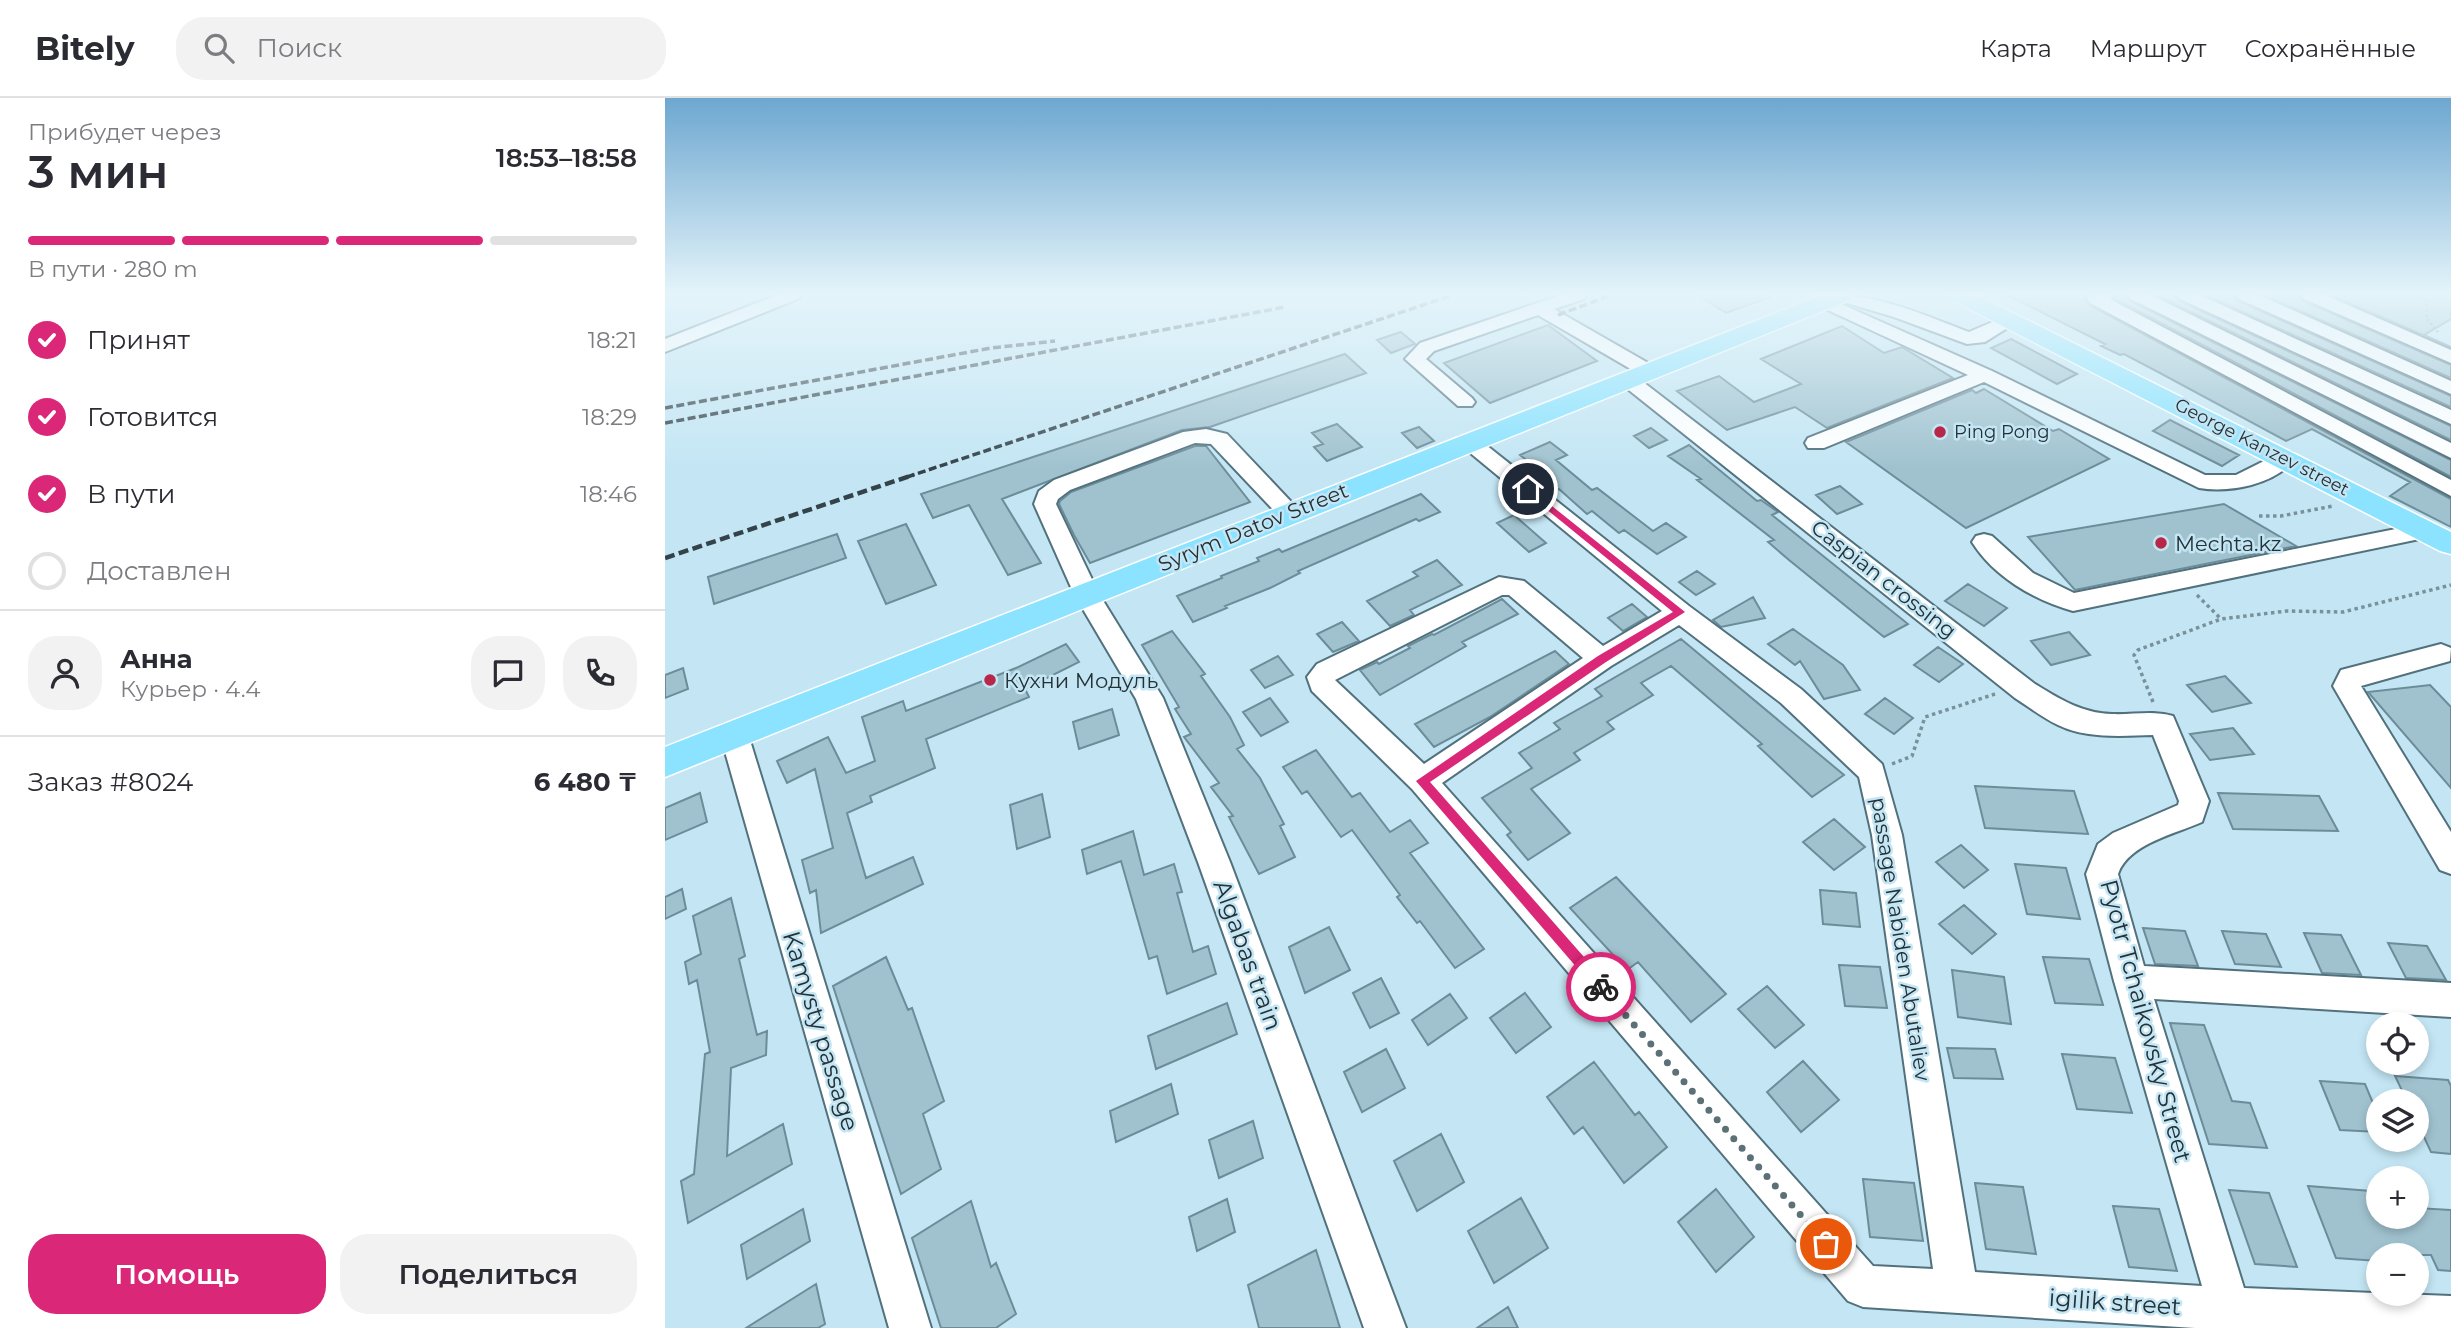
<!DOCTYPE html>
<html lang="ru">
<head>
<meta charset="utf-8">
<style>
  body { margin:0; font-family:Montserrat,sans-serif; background:#f2f2f3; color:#2b2b33; height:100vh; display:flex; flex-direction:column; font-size:26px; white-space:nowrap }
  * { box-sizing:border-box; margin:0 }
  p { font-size:23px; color:#7c7c81 }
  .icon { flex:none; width:38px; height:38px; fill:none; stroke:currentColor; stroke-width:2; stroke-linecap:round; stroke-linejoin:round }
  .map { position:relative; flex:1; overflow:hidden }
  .panel { display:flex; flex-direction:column; background:#fff; width:665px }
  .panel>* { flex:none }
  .fabs { position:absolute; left:1701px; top:914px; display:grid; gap:14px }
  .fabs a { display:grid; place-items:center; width:63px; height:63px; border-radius:50%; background:#fff; box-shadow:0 4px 10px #0003; font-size:35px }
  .pin { position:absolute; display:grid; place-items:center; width:60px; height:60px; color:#fff; margin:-30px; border:4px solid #fff; border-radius:50%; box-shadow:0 2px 7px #0007 }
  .courier { position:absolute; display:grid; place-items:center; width:70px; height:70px; margin:-35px; border:5px solid #db2777; border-radius:50%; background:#fff; color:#222; box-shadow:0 2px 9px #0007 }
  .head em { font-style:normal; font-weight:600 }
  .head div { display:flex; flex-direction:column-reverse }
  .head { display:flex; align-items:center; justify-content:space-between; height:119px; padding:0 28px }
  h1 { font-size:46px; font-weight:600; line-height:52px }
  .bar { display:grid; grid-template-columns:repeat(4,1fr); gap:10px 7px; align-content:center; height:84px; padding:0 28px }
  .bar i { height:9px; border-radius:5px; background:#e1e1e2 }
  .bar .on { background:#db2777 }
  .bar p { grid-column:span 4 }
  .line { display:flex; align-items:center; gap:18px; padding:0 28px; border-top:2px solid #e1e1e2 }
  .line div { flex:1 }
  .round { display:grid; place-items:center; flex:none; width:74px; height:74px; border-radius:28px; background:#f2f2f3 }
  ol { padding:0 28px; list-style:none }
  li { display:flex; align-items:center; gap:21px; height:77px }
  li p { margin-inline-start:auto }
  li .icon { padding:7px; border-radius:50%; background:#db2777; color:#fff; stroke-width:4 }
  li:last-child { color:#7c7c81 }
  li i { width:38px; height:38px; border:4px solid #e1e1e2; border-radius:50% }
  .button { display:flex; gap:14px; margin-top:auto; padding:14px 28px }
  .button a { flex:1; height:80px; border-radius:28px; background:#db2777; color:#fff; font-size:28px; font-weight:600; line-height:80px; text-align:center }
  .button a+a { background:#f2f2f3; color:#2b2b33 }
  header { display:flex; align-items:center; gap:42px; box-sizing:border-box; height:98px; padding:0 35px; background:#fff; border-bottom:2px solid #e1e1e2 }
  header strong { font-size:33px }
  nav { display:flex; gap:38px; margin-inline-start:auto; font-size:24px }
  .search { width:490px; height:63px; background:#f2f2f3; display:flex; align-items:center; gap:18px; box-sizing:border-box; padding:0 24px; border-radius:28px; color:#7c7c81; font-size:26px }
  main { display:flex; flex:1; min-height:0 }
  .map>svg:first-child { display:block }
  .building { fill:#a0c2cf; stroke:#6c8c99; stroke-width:2 }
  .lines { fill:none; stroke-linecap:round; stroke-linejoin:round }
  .minor-casing { stroke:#51717d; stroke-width:4 }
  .major-casing { stroke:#fff; stroke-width:3 }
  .path-far1 { stroke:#78919a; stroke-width:2.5; stroke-dasharray:2.5 2.5; stroke-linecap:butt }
  .path { stroke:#78919a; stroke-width:3.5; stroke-dasharray:3.5 3.5; stroke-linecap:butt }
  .minor { fill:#fff; fill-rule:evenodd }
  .major { fill:#8be3ff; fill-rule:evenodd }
  .rail-far1 { stroke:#344349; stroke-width:3.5; stroke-dasharray:8 3.5; stroke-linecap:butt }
  .rail { stroke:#344349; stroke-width:4.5; stroke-dasharray:10 4.5; stroke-linecap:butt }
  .route { fill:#db2777 }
  .done { stroke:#5c7078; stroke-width:7; stroke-dasharray:0 12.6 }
  .poi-dot { fill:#b82648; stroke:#c4e6f4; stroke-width:2.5 }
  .labels { text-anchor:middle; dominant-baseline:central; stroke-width:5; stroke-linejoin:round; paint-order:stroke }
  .far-poi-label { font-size:18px; fill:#243136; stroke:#c4e6f4; text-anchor:start }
  .far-street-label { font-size:18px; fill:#243136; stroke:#c4e6f4 }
  .street-label { font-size:21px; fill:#243136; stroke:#c4e6f4 }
  .poi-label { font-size:21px; fill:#243136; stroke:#c4e6f4; text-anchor:start }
  .near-street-label { font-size:24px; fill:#243136; stroke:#c4e6f4 }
</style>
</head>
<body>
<header>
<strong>Bitely</strong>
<div class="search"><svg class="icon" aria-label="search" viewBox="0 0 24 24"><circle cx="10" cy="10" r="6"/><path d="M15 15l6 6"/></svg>Поиск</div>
<nav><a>Карта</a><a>Маршрут</a><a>Сохранённые</a></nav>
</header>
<main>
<section class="panel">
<div class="head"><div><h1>3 мин</h1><p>Прибудет через</p></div><em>18:53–18:58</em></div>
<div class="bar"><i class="on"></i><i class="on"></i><i class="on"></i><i></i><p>В пути · 280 m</p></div>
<ol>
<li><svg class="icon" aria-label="check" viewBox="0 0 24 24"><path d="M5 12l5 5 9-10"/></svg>Принят<p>18:21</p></li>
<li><svg class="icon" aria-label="check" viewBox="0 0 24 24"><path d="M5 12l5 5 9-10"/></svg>Готовится<p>18:29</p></li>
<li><svg class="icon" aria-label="check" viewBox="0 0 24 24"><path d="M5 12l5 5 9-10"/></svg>В пути<p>18:46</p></li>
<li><i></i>Доставлен</li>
</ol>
<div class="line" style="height:126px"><a class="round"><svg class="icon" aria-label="person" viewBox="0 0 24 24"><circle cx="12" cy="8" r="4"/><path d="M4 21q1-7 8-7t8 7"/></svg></a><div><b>Анна</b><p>Курьер · 4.4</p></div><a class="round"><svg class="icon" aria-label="chat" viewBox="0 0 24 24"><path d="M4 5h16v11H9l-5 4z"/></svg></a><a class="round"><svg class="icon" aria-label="phone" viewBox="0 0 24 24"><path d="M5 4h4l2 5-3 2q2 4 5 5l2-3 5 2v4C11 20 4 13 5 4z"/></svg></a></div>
<div class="line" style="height:91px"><div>Заказ #8024</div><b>6 480 ₸</b></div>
<div class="button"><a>Помощь</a><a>Поделиться</a></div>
</section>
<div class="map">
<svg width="1786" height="1230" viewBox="0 0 1786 1230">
  <rect width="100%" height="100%" fill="#c4e6f4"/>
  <path class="building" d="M1032 197H1105L1106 199 1061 215Z
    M1342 197H1422L1419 201 1424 207 1786 401V429L1725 398 1745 384 1647 331 1621 343 1495 275 1459 256 1455 257 1436 248 1440 246Z
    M1452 197H1460L1465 203 1786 362V379L1449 200Z
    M1492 197H1509L1514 203 1786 328V342Z
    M1541 197H1568L1573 203 1786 298V309Z
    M1600 197H1633L1638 203 1786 267V280Z
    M1666 197H1786V221L1759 237 1786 249Z
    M883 227 932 263 825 305 779 265Z
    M1177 228 1219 255 1237 249 1288 280 1162 330 1130 309 1062 332 1012 293 1054 278 1089 304 1136 286 1096 261Z
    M736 234 750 246 726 255 712 242Z
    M1346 241 1412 276 1392 286 1326 250Z
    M680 256 701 275 545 329 517 332 337 401 376 465 343 477 304 407 268 420 256 396Z
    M1319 291 1388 333 1394 331 1444 361 1301 430 1181 344 1307 292 1311 295Z
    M1505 322 1574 357 1557 368 1488 333Z
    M672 326 697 349 662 363 649 349 658 346 647 335Z
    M754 329 769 343 752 350 737 335Z
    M986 330 1002 342 984 350 969 338Z
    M885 344 902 357 891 362 927 392 932 390 988 433 1001 425 1021 439 992 456 959 432 954 435 927 413 922 416 894 391 891 393 876 379 880 377 855 357Z
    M1024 347 1092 403 1096 402 1113 414 1107 417 1243 526 1219 539 1124 462 1103 444 1109 442 1032 382 1036 381 1003 358Z
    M530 348H541L585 404 425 465 409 437 394 406 395 403 406 394Z
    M1175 388 1197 406 1172 416 1151 397Z
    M756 396 775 414 754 423 751 421 633 473 635 475 605 490 560 508 562 510 528 524 512 498 557 480 556 478 594 463 592 460 614 451 617 454Z
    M1559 406 1631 448 1410 492 1363 439Z
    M849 417 881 445 864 454 832 425Z
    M241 426 271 487 221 506 193 443Z
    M172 436 181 460 49 506 43 479Z
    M772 462 797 487 745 512 749 517 725 528 702 503 753 478 748 474Z
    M1032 473 1050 486 1031 497 1014 484Z
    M1303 486 1342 510 1319 528 1280 503Z
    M1088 499 1100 520 1056 529 1048 522Z
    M837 501 853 516 797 544 801 548 715 597 695 572 712 564 714 566 745 550 743 548 767 536 769 537Z
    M967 506 982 519 958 533 943 520Z
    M677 524 694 543 668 554 652 536Z
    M1128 531 1178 567 1195 592 1159 601 1135 563 1130 567 1103 546Z
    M507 533 540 576 536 578 565 619 579 647 572 651 595 680 619 726 615 728 630 759 594 776 564 719 568 718 546 689 554 685 519 639 526 636 510 611 514 609 477 547Z
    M1404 534 1425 557 1386 567 1366 543Z
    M1016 541 1179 677 1147 699 1093 648 1097 646 1006 568 976 585 988 597 942 624 949 631 909 655 915 662 866 691 905 735 863 762 842 737 846 734 817 700 867 670 854 655 895 631 889 625 937 598 930 591Z
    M401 546 414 564 360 591 364 599 261 641 270 670 205 698 207 704 182 715 201 780 248 759 258 786 156 835 151 792 145 795 137 762 168 750 150 671 122 685 112 663 163 639 181 675 210 663 197 619 238 603 241 613 351 570Z
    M1273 549 1298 566 1274 584 1249 567Z
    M890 553 904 566 825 619 769 649 750 626Z
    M613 558 628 577 600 590 586 572Z
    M18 570 23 591 0 600V577Z
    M1560 578 1586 605 1547 614 1522 587Z
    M1765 587 1786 609V690L1703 594Z
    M605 600 623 624 596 638 578 614Z
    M1220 600 1248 620 1229 636 1200 616Z
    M447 611 454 637 414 651 408 624Z
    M1568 630 1589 656 1545 662 1525 636Z
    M651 652 687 699 695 695 725 734 745 722 763 745 745 755 819 851 790 870 755 823 752 825 732 799 735 797 687 732 676 739 642 693 637 696 618 669Z
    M1310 688 1409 693 1423 736 1320 730Z
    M35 695 42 724 0 742V710Z
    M1553 695 1654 698 1673 733 1568 731Z
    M377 696 385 739 352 751 345 707Z
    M1169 721 1200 749 1169 772 1138 744Z
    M468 733 479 777 509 766 517 794 512 795 528 854 543 848 551 876 502 896 492 858 484 861 456 763 422 776 417 752Z
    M1296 747 1323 772 1299 790 1271 764Z
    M1350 766 1401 770 1415 821 1362 816Z
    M951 779 1061 896 1026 924 973 864 962 872 905 810Z
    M17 791 21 811 0 821V799Z
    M1155 792 1191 795 1195 829 1158 826Z
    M66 800 80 858 74 861 92 937 102 933 101 957 66 970 62 1058 118 1026 127 1066 23 1125 16 1083 29 1076 40 956 45 954 32 882 24 886 20 864 36 856 28 818Z
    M1299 807 1331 836 1307 856 1274 826Z
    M664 829 685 872 640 895 624 849Z
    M1478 830 1520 833 1533 868 1490 866Z
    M1557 833 1601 836 1616 869 1570 866Z
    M1639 835 1676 837 1696 877 1657 875Z
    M1723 845 1762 848 1781 882 1741 880Z
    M221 859 243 912 247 910 279 1003 258 1016 276 1071 236 1096 168 888Z
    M1378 859 1424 861 1438 907 1390 905Z
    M1174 867 1215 869 1222 910 1180 908Z
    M1287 872 1339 879 1346 926 1293 919Z
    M716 880 734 915 705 930 688 895Z
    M1102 888 1139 927 1110 950 1073 911Z
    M860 895 886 929 851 955 825 920Z
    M785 896 802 920 763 947 747 922Z
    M562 905 572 936 491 971 483 938Z
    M1505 925 1539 927 1567 1003 1585 1005 1602 1050 1544 1046Z
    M1282 950 1330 951 1338 981 1289 980Z
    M721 951 740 990 697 1014 679 974Z
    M1397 956 1450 960 1467 1015 1412 1011Z
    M1138 963 1174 1002 1136 1034 1102 994Z
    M929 964 970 1017 974 1014 1002 1049 959 1085 918 1029 909 1036 882 999Z
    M1730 978 1783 982 1786 988V1056L1766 1054 1752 1024V1003H1742Z
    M1655 983 1700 986 1713 1017V1034L1675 1032Z
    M506 986 513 1016 451 1044 445 1013Z
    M588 1023 598 1060 554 1080 544 1042Z
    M776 1036 799 1084 752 1113 729 1063Z
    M1198 1081 1249 1085 1258 1143 1205 1139Z
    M1310 1085 1358 1089 1371 1156 1321 1151Z
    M1643 1088 1706 1093 1713 1110V1118H1752V1110L1786 1112V1173L1773 1172 1766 1157H1713V1163L1671 1160Z
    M1051 1091 1089 1139 1051 1174 1013 1124Z
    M1564 1092 1604 1095 1632 1169 1590 1166Z
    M856 1100 883 1150 829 1185 803 1133Z
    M562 1101 570 1134 532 1153 524 1119Z
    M306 1103 326 1169 331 1165 351 1216 331 1230H276L247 1140Z
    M1448 1108 1494 1111 1512 1173 1464 1169Z
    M138 1111 145 1143 82 1181 76 1147Z
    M651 1152 675 1230H594L583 1187Z
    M151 1186 160 1226 153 1230H81Z
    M843 1209 853 1230H812Z"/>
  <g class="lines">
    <g class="minor-casing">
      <path id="minor" d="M112 197H136L133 201 0 254V241Z
        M896 197H922L919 201 889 211 990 269 993 273 990 277H976L873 217 769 253 761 261 807 300 810 304 807 308H793L740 261 755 245Z
        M1170 197C1216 197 1261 218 1304 234L1346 216 1355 222 1320 244 1302 246 1229 219 1172 202Z
        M1425 197H1449L1445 201 1786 382V398L1425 205 1422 201Z
        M1463 197H1486L1786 345V360L1466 201Z
        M1512 197H1535L1786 312V326L1515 201Z
        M1571 197H1594L1786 283V296L1574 201Z
        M1636 197H1660L1786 252V265L1639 201Z
        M1158 198 1327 273 1540 377H1571L1619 353 1627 355 1630 360C1611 387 1564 395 1534 390L1319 284 1159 350H1143L1140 345 1143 340 1303 277 1152 207 1149 203 1152 199Z
        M962 275 969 277 1370 586C1395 601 1416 615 1447 616 1467 617 1488 612 1508 618L1544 703 1537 724C1510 736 1463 746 1453 776L1479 868 1786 885V919L1489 901 1579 1190 1786 1198V1230H1530L1198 1209 1183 1203 747 691 647 593 642 579 652 566 834 479 859 483 938 548 997 513 792 344 795 339H811L1024 508 1136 591 1217 666 1237 737 1310 1174 1537 1188 1449 883 1421 776 1433 746 1448 735 1513 707 1514 703 1488 637C1458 638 1421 641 1393 627 1378 620 1364 609 1350 600L955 285 952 281 955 277ZM837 497H844L918 560 759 666 670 582ZM1014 527 1116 605 1194 679 1207 737 1268 1171 1208 1168 777 685 946 568Z
        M541 331 562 336 632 410 636 415 632 420 624 422 616 420 546 346 530 345 405 392 393 401 391 406 434 496 498 600 565 764 741 1230H699L533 764 471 601 409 496 369 406 374 393 389 382 518 334Z
        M1761 425 1769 428 1773 433 1769 438 1408 513C1369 502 1329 479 1307 444L1311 438 1319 436 1327 438 1368 475 1409 495Z
        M1776 546 1786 550 1785 563 1696 588 1786 734V776L1775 772 1668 588 1676 572Z
        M69 625 79 628 83 636 266 1230H224L55 636 59 628Z"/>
    </g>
    <g class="major-casing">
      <path id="major" d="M1157 197H1188L1185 202 0 679V649Z
        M1284 197H1312L1786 434V456L1775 453 1287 202Z"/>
    </g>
    <path class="path-far1" d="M1751 197 1761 203 1762 221 1773 234"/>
    <path class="path" d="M1594 418H1616L1668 408
      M1532 497 1556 521
      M1488 604 1469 557 1473 552 1556 521 1622 513 1678 514 1786 487
      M1227 666 1247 658 1260 619 1330 596"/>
    <use href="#minor" class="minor"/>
    <use href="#major" class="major"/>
    <path class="rail-far1" d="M893 217 946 197
      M0 310 326 250 390 243
      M0 325 620 209
      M242 379 788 197"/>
    <path class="rail" d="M0 460 248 377"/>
  </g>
  <linearGradient id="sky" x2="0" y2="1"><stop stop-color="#6da7d0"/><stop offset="0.53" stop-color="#e4f4fa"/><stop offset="1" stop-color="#e4f4fa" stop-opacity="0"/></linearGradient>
  <rect width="1786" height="369" fill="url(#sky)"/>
  <path class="route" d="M863 389 1020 514 941 564 765 684 941 884V893L936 895 932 893 751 683 933 558 1008 514 859 393V389Z"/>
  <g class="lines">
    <path class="done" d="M936 889 1161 1146"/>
  </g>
  <g class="poi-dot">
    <circle cx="1275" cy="334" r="7"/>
    <circle cx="1496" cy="445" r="7"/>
    <circle cx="325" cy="582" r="7"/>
  </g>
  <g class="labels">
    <g class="far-poi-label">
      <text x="1289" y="334">Ping Pong</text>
    </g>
    <g class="far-street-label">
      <text transform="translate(1597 349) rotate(27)">George Kanzev street</text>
    </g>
    <g class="street-label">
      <text transform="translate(588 429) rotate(-22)">Syrym Datov Street</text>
      <text transform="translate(1219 481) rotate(38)">Caspian crossing</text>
      <text transform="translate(1236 841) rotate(81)">passage Nabiden Abutaliev</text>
    </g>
    <g class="poi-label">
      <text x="1510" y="445">Mechta.kz</text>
      <text x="339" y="582">Кухни Модуль</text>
    </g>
    <g class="near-street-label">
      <text transform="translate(583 857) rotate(70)">Algabas train</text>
      <text transform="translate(1481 923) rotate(75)">Pyotr Tchaikovsky Street</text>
      <text transform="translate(156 933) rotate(73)">Kamysty passage</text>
      <text transform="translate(1450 1204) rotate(4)">igilik street</text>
    </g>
  </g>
</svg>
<div class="fabs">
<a><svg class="icon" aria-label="locate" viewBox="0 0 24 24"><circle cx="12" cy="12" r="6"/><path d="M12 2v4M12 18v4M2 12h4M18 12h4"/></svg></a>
<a><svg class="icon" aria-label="layers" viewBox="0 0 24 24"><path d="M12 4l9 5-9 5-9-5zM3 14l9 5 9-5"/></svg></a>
<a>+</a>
<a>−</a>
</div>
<div class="pin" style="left:1161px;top:1146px;background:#ea580c"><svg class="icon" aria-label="bag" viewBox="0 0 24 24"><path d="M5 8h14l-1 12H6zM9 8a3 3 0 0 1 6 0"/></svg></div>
<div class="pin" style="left:863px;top:391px;background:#1f2937"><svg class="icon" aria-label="home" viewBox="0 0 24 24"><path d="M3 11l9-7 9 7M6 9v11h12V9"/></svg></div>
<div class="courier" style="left:936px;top:889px"><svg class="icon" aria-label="bike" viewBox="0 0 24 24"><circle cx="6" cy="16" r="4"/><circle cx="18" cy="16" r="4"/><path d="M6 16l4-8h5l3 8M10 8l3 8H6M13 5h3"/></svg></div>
</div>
</main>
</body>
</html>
